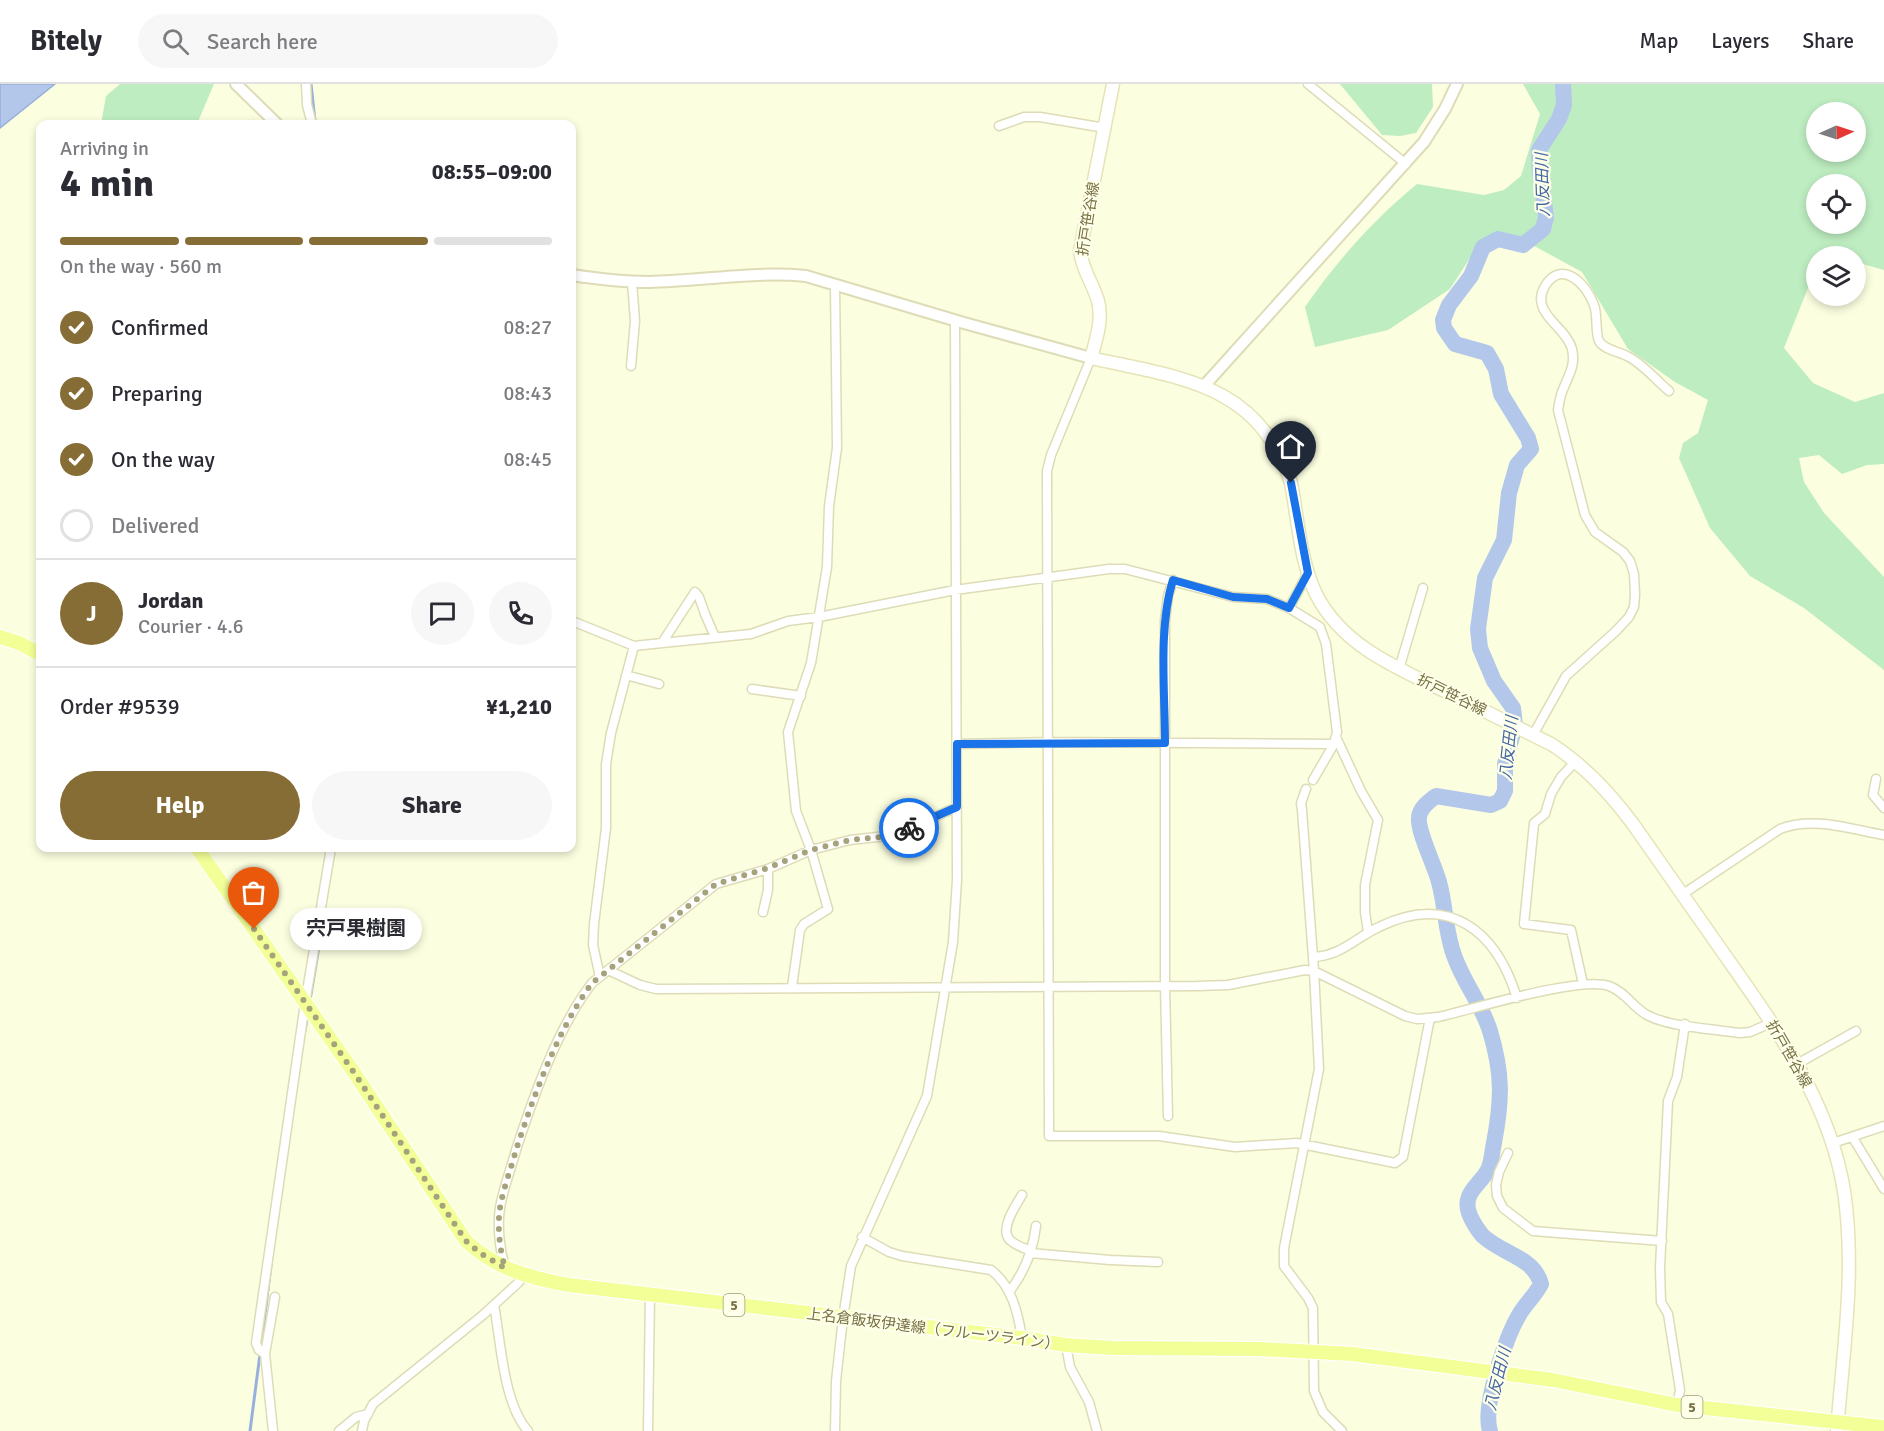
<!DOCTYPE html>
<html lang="en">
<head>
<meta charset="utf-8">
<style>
  body { margin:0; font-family:Signika,"Noto Sans JP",sans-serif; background:#f7f7f7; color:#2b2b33; height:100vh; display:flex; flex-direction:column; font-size:22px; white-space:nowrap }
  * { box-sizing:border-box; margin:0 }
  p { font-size:20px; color:#7c7c81 }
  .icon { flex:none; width:33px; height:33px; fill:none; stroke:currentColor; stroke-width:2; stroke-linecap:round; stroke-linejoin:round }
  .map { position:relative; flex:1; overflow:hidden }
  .drawer { position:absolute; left:36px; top:36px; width:540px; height:732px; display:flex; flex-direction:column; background:#fff; border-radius:12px; box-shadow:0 3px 9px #0003 }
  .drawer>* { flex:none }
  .needle { width:39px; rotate:87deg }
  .buttons { position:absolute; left:1806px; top:18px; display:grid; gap:12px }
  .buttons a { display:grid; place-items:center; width:60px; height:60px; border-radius:50%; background:#fff; box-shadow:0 3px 9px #0003; font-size:30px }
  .pin { position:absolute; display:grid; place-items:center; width:51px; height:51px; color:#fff; margin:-62px -26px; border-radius:50% 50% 50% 0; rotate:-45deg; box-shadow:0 0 6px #0007 }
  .pin .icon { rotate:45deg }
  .courier { position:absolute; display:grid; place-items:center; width:60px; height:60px; margin:-30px; border:4px solid #1a73e8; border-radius:50%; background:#fff; color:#222; box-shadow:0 2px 8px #0007 }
  .bubble { position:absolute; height:42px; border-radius:21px; background:#fff; box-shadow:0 3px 9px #0003; font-size:20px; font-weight:700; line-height:42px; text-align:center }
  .summary em { font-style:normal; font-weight:700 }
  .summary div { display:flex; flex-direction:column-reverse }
  .summary { display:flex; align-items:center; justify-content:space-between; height:102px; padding:0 24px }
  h1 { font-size:39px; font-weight:700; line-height:45px }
  .bar { display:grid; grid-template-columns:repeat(4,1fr); gap:9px 6px; align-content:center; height:72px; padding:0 24px }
  .bar i { height:8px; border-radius:4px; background:#e1e1e2 }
  .bar .current { background:#866d36 }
  .bar p { grid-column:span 4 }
  .line { display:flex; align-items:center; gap:15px; padding:0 24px; border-top:2px solid #e1e1e2 }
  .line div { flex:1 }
  .round { display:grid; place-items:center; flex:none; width:63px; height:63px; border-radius:32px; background:#f7f7f7 }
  ol { padding:0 24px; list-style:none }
  li { display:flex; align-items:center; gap:18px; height:66px }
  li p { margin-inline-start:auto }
  li .icon { padding:6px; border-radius:50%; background:#866d36; color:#fff; stroke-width:4 }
  li:last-child { color:#7c7c81 }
  li i { width:33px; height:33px; border:3px solid #e1e1e2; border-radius:50% }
  .cta { display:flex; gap:12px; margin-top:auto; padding:12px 24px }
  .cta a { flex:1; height:69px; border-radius:36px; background:#866d36; color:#fff; font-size:24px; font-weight:700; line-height:69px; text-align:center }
  .cta a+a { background:#f7f7f7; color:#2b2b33 }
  header { display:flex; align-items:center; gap:36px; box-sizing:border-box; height:84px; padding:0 30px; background:#fff; border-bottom:2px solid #e1e1e2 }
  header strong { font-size:28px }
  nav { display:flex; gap:33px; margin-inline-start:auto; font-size:21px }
  .search { width:420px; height:54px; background:#f7f7f7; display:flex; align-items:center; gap:15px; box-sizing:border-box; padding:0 21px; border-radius:33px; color:#7c7c81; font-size:22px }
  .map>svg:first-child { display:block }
  .green { fill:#beedc1; fill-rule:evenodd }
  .water { fill:#b3c7ea; stroke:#98b1dc; stroke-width:1.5 }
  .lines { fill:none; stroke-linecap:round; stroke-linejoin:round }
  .stream { stroke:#98b1dc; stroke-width:3 }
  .river { stroke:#b3c7ea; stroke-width:16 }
  .minor-casing { stroke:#dedcb6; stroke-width:11 }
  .tertiary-casing { stroke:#dedcb6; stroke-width:14 }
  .secondary-casing { stroke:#e6e4b6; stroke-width:15 }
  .primary-casing { stroke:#fff; stroke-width:16 }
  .minor { stroke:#fff; stroke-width:8 }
  .tertiary { stroke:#fff; stroke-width:10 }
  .secondary { stroke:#fff; stroke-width:12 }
  .primary { stroke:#f3ff97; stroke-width:14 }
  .done { stroke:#a6a27b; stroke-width:6; stroke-dasharray:0 10.8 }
  .route { stroke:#1a73e8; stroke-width:8 }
  .labels { text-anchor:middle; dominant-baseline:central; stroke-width:4.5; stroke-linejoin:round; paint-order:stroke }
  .shield { fill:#fdffe9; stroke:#a09b76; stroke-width:1.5 }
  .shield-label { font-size:14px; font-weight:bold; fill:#787045 }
  .street-label { font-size:15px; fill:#787045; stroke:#fdffe9 }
  .water-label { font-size:16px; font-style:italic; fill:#4466a4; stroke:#fdffe9 }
</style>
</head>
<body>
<header>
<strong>Bitely</strong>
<div class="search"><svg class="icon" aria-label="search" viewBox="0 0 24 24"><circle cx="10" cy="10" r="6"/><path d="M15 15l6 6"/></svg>Search here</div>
<nav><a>Map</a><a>Layers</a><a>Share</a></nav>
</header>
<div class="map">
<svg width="1884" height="1347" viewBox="0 0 1884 1347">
  <rect width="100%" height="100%" fill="#fcfee0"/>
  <path class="green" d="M120 0H214L197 40H101L106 12Z
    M1340 0H1432L1433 23 1416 49 1400 52 1382 51Z
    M1523 0H1884V186L1859 179 1856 180V172H1816V200L1808 204 1784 264 1813 299 1855 318 1884 309V380L1867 381 1842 390 1819 371 1799 374 1804 398 1824 429 1884 493V586L1804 524 1750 492 1710 444 1679 374 1683 359 1698 349 1708 316 1675 298 1628 265 1582 188 1527 158 1481 157 1450 205 1388 246 1315 263 1305 223C1336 178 1374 135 1417 100L1484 111 1504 106 1521 92 1540 30ZM1856 28V68H1816V28ZM1856 100V140H1816V100Z"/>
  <path class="water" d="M0 0H55L0 44Z"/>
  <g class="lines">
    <path class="stream" d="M311 0 315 37
      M310 916 320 857
      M304 951 308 931
      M261 1263 271 1181
      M250 1347 260 1270"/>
    <path class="river" d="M1490 1347C1482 1323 1506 1253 1519 1231 1525 1220 1535 1212 1541 1200 1534 1173 1502 1170 1483 1152 1478 1147 1471 1135 1469 1129 1462 1109 1480 1101 1488 1086 1492 1078 1492 1067 1494 1059 1502 1016 1503 990 1490 947 1482 921 1464 899 1455 874 1445 849 1446 823 1439 798 1435 782 1417 747 1419 733 1420 724 1429 717 1436 712L1491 721 1500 717 1505 707V680L1515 641 1513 624 1494 597 1480 564 1478 545 1485 494 1504 456 1509 409 1517 381 1531 365 1528 354 1501 310 1496 285 1487 269 1455 260 1444 244 1443 236 1449 221 1471 192 1483 163 1498 155 1523 161 1543 145 1546 133 1540 87 1539 66 1559 35 1564 21 1563 0"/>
    <g class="minor-casing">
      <path id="minor" d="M306 0 307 21 312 40
        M1308 0 1406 80
        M999 42 1024 33H1040L1105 44
        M1091 274 1051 371 1047 387 1049 1052H1159L1235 1063 1297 1059 1395 1079 1403 1073 1430 934
        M631 282 635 237 632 198
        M1289 524 1308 489
        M572 537 634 562 662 559 751 550 788 537 819 533 955 506 1109 485H1125L1233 513 1267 515 1289 524 1320 543 1326 560 1337 648 1334 660 1313 696
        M662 559 695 508 699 513 705 530 715 553
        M1399 585 1423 504
        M626 591 659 600
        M752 605 801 612
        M1533 651 1566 592 1616 547 1629 533 1634 523 1635 511 1634 490 1630 477 1623 468 1595 448 1585 431 1558 326C1559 320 1560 313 1562 308 1568 292 1576 282 1572 265 1566 242 1529 229 1545 202 1562 174 1587 201 1594 221 1598 231 1595 249 1599 257 1603 265 1619 268 1627 272 1642 279 1656 296 1669 307
        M1336 653 1361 707 1378 736 1365 801V828L1368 848
        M957 660 1048 658 1334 660
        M1576 677 1561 693 1551 710 1545 730 1534 739 1524 840 1571 846 1583 900
        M1876 695 1873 711 1884 724
        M1306 705 1301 719 1302 726 1314 887 1319 985 1284 1164V1182L1308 1214 1313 1224 1314 1307 1323 1328 1342 1347
        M1683 810 1780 745C1812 732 1850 745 1884 751
        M763 828 768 806V785
        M1313 873C1341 872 1355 854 1379 843 1449 809 1496 846 1517 914
        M608 886 640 901 656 905 1198 902 1228 901 1305 886 1314 887 1405 932 1417 935 1438 933C1474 925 1579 892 1609 902 1626 908 1634 925 1649 932 1671 943 1714 945 1739 949L1750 948 1771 939
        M600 893 593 861 594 840 606 744V680L611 649 634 562
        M792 903 800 846 804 840 828 825 811 766 796 727 788 648 811 579 827 483 829 422 837 364 835 200
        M1797 980 1856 947
        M1168 1032 1165 902V536L1168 512 1173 496
        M1853 1054 1884 1105
        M1833 1059 1884 1042
        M1508 1069 1499 1088 1496 1101 1497 1112 1503 1124 1533 1147 1662 1157
        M1022 1111C1016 1121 1000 1144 1009 1155 1014 1161 1024 1164 1031 1167
        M862 1153 889 1168 902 1172 991 1186C1012 1202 1018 1229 1022 1254
        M1030 1169 1110 1176 1158 1178
        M505 1184C500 1167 497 1142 500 1124 503 1105 511 1085 516 1066 534 1011 557 945 592 899L716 800 768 785 811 766 850 756 895 751 957 723
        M1009 1208C1024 1189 1033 1166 1036 1142
        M494 1221C501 1258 503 1319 528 1347
        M1066 1261 1070 1283 1089 1318 1097 1347
        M265 1270 259 1266 256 1259 305 919 331 764
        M1677 1321 1680 1306 1668 1230 1661 1218 1660 1184 1668 1017 1677 993 1685 940
        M273 1347 265 1270 275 1213
        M339 1347 356 1333 368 1330
        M362 1347 364 1337 373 1320 483 1231 518 1199 524 1192
        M648 1347 650 1210
        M835 1347 836 1297 843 1234 851 1182 927 1012 953 858 957 796 955 236"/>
    </g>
    <g class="tertiary-casing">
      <path id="tertiary" d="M236 0 277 40
        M572 191C598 195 623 198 649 198 702 197 754 187 806 192L964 239 1091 274
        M1204 302 1424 58 1445 25 1457 0"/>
    </g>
    <g class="secondary-casing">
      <path id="secondary" d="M1113 0 1080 167C1082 186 1093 199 1098 217 1103 236 1096 256 1091 274 1180 294 1259 299 1291 399 1298 435 1300 477 1316 510 1343 564 1402 586 1453 611 1485 627 1518 644 1551 660 1584 681 1610 709 1633 740 1665 785 1697 831 1729 877 1779 948 1830 1020 1844 1107 1856 1187 1843 1267 1837 1347"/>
    </g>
    <g class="primary-casing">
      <path id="primary" d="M0 553 19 559 40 570
        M197 764 355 990 466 1157C496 1185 530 1194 569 1201L1022 1254 1066 1261 1112 1264 1259 1265 1352 1270 1553 1296 1677 1321 1884 1343"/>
    </g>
    <use href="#minor" class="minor"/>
    <use href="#tertiary" class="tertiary"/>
    <use href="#secondary" class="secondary"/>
    <use href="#primary" class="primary"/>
  </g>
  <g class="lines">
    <path class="done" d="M254 845 355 990 466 1157 480 1169 505 1184C500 1167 497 1142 500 1124 503 1105 511 1085 516 1066 534 1011 558 945 592 899L716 800 768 784 811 766 850 756 890 752 909 744"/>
    <path class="route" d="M909 744 957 723V660L1165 659C1165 609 1158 543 1173 496L1233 513 1267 515 1289 524 1308 489 1291 399"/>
  </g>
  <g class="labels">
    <g class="shield">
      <rect x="723.5" y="1210" width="21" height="22" rx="4.5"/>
      <rect x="1681.5" y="1312" width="21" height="22" rx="4.5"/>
    </g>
    <g class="shield-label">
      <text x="734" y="1221">5</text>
      <text x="1692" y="1323">5</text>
    </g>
    <g class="street-label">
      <text transform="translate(1088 135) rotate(-81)">折戸笹谷線</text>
      <text transform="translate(1452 611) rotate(26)">折戸笹谷線</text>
      <text transform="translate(1789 970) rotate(60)">折戸笹谷線</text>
      <text transform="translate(933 1245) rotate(7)">上名倉飯坂伊達線（フルーツライン）</text>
    </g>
    <g class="water-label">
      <text transform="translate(1543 101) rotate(-92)">八反田川</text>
      <text transform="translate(1509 664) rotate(-84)">八反田川</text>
      <text transform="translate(1498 1295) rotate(-76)">八反田川</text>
    </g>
  </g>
</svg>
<div class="buttons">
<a><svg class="needle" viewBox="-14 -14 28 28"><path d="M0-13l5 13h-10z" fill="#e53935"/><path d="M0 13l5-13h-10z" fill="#7c7c81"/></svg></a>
<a><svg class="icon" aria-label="locate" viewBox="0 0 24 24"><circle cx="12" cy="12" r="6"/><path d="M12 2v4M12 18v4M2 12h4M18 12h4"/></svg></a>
<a><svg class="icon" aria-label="layers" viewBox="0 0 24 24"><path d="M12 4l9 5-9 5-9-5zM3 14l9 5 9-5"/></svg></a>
</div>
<div class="pin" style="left:254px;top:845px;background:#ea580c"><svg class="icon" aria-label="bag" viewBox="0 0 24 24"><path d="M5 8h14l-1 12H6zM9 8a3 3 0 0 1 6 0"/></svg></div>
<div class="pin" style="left:1291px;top:399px;background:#1f2937"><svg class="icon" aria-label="home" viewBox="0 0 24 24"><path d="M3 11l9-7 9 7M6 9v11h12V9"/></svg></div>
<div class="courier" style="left:909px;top:744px"><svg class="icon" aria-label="bike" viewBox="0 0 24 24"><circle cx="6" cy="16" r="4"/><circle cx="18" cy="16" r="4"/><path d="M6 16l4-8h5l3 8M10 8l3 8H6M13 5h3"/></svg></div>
<div class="bubble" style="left:290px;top:824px;width:132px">宍戸果樹園</div>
<section class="drawer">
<div class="summary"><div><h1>4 min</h1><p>Arriving in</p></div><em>08:55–09:00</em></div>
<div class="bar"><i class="current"></i><i class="current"></i><i class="current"></i><i></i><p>On the way · 560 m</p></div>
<ol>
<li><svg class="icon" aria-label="check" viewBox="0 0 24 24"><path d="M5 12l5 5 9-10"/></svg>Confirmed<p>08:27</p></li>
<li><svg class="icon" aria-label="check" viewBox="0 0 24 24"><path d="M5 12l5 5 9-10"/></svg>Preparing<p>08:43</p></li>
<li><svg class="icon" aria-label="check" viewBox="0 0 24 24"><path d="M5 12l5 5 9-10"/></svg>On the way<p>08:45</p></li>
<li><i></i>Delivered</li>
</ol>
<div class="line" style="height:108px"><b class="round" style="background:#866d36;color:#fff">J</b><div><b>Jordan</b><p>Courier · 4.6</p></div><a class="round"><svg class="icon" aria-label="chat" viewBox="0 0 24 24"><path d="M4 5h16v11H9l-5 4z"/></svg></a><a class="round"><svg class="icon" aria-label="phone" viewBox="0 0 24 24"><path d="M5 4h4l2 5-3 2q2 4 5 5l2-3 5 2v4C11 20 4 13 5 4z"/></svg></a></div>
<div class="line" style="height:78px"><div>Order #9539</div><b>¥1,210</b></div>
<div class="cta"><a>Help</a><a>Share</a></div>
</section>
</div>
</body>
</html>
